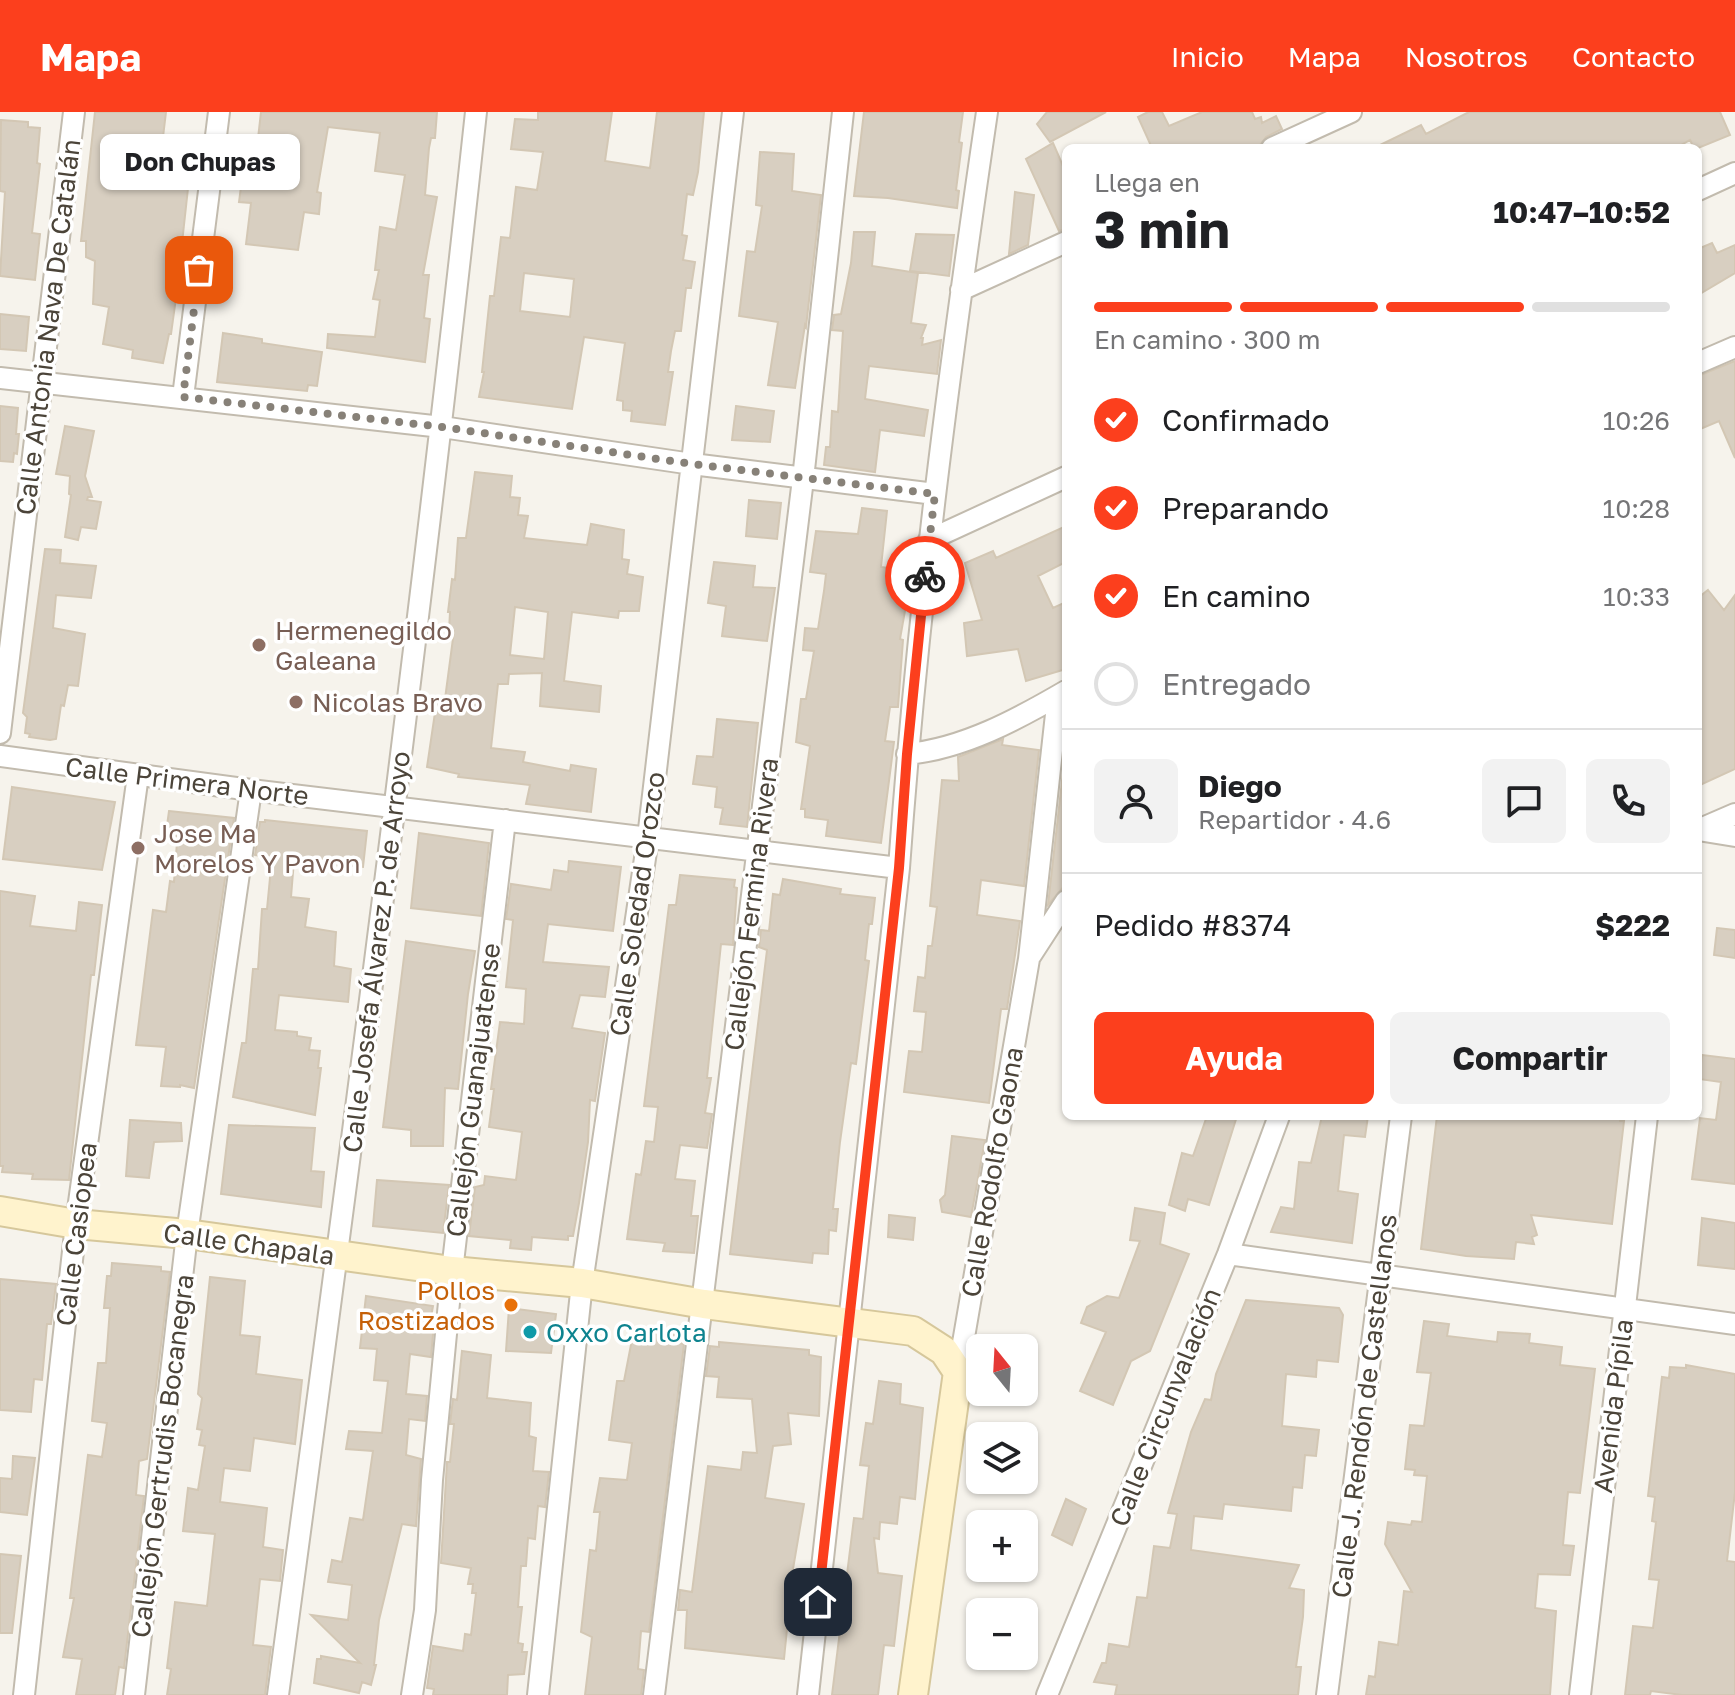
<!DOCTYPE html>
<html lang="es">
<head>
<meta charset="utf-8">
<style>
  body { margin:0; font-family:"Golos Text",sans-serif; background:#f2f2f2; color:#202124; height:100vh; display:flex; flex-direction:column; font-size:30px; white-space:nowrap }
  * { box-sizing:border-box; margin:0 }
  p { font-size:26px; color:#757577 }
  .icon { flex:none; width:44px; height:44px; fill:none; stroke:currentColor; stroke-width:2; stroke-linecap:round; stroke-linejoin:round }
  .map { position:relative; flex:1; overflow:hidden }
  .side { position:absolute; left:1062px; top:32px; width:640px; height:976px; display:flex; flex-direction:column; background:#fff; border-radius:12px; box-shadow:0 2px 6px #0004 }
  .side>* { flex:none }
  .needle { width:52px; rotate:342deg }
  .buttons { position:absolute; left:966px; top:1222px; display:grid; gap:16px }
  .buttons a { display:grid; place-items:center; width:72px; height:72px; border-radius:12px; background:#fff; box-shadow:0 2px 6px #0004; font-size:40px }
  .pin { position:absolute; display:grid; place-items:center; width:68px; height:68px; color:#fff; margin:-34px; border-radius:16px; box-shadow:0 4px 12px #0006 }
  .courier { position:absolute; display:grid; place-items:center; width:80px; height:80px; margin:-40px; border:6px solid #fc3f1d; border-radius:50%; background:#fff; color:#222; box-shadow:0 2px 10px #0007 }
  .bubble { position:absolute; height:56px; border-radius:12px; background:#fff; box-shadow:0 2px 6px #0004; font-size:26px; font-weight:700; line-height:56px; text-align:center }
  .headline em { font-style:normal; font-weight:700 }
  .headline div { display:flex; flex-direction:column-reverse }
  .headline { display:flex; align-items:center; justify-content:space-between; height:136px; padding:0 32px }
  h1 { font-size:52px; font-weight:700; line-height:60px }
  .bar { display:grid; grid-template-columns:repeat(4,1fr); gap:12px 8px; align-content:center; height:96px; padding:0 32px }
  .bar i { height:10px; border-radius:6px; background:#e0e0e0 }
  .bar .selected { background:#fc3f1d }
  .bar p { grid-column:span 4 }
  .line { display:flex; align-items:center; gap:20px; padding:0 32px; border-top:2px solid #e0e0e0 }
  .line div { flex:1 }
  .round { display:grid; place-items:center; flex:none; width:84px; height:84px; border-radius:12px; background:#f2f2f2 }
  ol { padding:0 32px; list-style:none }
  li { display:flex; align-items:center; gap:24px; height:88px }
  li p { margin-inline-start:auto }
  li .icon { padding:8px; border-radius:50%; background:#fc3f1d; color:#fff; stroke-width:4 }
  li:last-child { color:#757577 }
  li i { width:44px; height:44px; border:4px solid #e0e0e0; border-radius:50% }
  .cta { display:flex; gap:16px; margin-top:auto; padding:16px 32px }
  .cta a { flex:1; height:92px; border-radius:12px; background:#fc3f1d; color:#fff; font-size:32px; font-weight:700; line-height:92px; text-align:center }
  .cta a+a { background:#f2f2f2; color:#202124 }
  header { display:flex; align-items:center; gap:48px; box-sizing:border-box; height:112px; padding:0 40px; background:#fc3f1d; color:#fff }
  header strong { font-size:38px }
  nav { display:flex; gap:44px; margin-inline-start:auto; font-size:28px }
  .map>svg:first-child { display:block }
  .building { fill:#d8cfc1; stroke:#d3c7b4; stroke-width:2; fill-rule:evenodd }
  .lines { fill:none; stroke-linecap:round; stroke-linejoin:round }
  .street-casing { stroke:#c2bbae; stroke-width:24 }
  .secondary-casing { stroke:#d6c79b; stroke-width:32 }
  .street { stroke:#fff; stroke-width:20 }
  .secondary { stroke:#fff3cd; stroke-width:28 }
  .done { stroke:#878178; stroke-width:8; stroke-dasharray:0 14.4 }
  .route { stroke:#fc3f1d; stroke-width:10 }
  .education-dot { fill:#8d6e63; stroke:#fff; stroke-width:3 }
  .food-dot { fill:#e8710a; stroke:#fff; stroke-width:3 }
  .culture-dot { fill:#0f9aa8; stroke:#fff; stroke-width:3 }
  .labels { text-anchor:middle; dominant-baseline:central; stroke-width:7; stroke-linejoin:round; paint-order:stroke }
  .street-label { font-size:26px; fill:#4b4439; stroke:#fff }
  .education-label { font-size:26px; fill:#785e54; stroke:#fff; text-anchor:start }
  .food-label { font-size:26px; fill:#c56008; stroke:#fff; text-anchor:end }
  .culture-label { font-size:26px; fill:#0d838f; stroke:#fff; text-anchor:start }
</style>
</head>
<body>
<header>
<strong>Mapa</strong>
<nav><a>Inicio</a><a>Mapa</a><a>Nosotros</a><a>Contacto</a></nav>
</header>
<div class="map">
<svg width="1735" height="1583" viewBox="0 0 1735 1583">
  <rect width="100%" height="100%" fill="#f6f3ec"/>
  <path class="building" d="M95 0H166L163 25 197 30 187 66 189 67 176 186 171 222H169L163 251 132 246 133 238 103 232 109 195 93 192 95 149 86 145V129H81Z
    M261 0H437L435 26H431L429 36 425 83 437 85 423 163H429L424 206 430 207 425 250 327 236 328 222 375 225 380 188 373 187 379 158H375L380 115 396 118 405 63 375 59 380 21 328 15 317 80 321 81 319 102 304 100 298 138 246 132 251 91 239 90 243 60 254 62Z
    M538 0H612L605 49 650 56 657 0H704L698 60 693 83 687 82 682 123 687 124 683 148 695 150 691 176H686L681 219H675L671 239 668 260H673L665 313 631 309 632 299 623 298V289L617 288 625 231 584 225 572 297 479 285 484 260H482L490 184H494L501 125 510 126 516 75 537 78 543 40 511 37 515 7 538 8ZM524 161 574 167 570 205 520 199Z
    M864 0H963L959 30 962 31 956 78 959 79 957 96 888 86 854 84Z
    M1047 0H1106L1050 30 1037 12Z
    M1148 0H1162L1169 14 1202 0H1252L1255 7 1261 5 1262 11 1276 4 1282 17 1266 25 1260 33 1253 36H1152L1138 5Z
    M1469 0H1720L1730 23 1698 36H1694L1690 28 1676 36H1374L1421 13 1426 22Z
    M1 8 28 10V15L40 16 37 51 40 52 32 121 40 122 35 168 0 164 5 80 0 79Z
    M1053 31 1066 61V117L1059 119 1026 47Z
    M760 40 794 42 792 79 821 83 806 215 805 213 795 276 768 273 778 210 739 204 747 139 755 140 762 94 756 93Z
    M1015 80 1034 83 1028 133 1009 142Z
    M854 120H875L872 154 918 161 911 211 926 213 921 226H923L922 233 941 228 937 262 869 254 865 287 928 298 924 324 880 318 875 360 824 353 826 335H830L832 299 838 300 843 219 832 218 834 203 841 202 851 151Z
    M916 122 954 123 949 164 910 159Z
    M1712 131 1717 141 1735 133V161L1698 183V137Z
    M0 202 29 205 26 239 0 237Z
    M223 221 262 227V231L322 240 317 274 308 273 307 279 217 270Z
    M1735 249V346L1719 309 1698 318V264Z
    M0 294 18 296 16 322H19L17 342 14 341 13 350 0 349Z
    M736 294 774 299 770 330 732 328Z
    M65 314 94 319 85 364 92 385H88L87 388 101 390 96 417 81 415 78 428 65 425 71 383 69 382 70 364 56 362Z
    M475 360 512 364 510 385 520 386 518 403 528 404 524 426 587 433 591 412 624 418 622 447 629 448 627 462 643 465 639 499H619L618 506 572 500 564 569 601 574 599 600 540 594 542 561 509 562 508 572H498L491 636 525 640 523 650 570 659 571 653 596 657 591 700 526 692 530 673 458 665 459 662 427 655 437 587H445L454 519H449L450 500H448L452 467 455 468 458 426H466ZM515 495 548 500 544 547 510 543Z
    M749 388 781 391 777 427 746 424Z
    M862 396 887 399 881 455 912 459 900 527 903 528 898 595H890L885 629 894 630 881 731 826 724 828 708 805 705V697H801L810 634 796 630 801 587H806L814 539 803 538 805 516 818 517 824 479 826 462 810 460 816 419 858 422Z
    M1066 414V450L1038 464 1053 496 1066 490V557L1026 569 1018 537 967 544 964 511 982 508 965 451 993 439 996 446Z
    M45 437 61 438 60 451 96 454 91 486 56 483 53 516 85 522 78 574 68 573 64 594 61 593 56 627 50 628 29 625 30 622 25 621 27 605 23 601Z
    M714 450 755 454 753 475 775 476 767 529 722 524 726 494 708 491Z
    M1708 478 1724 498 1735 483V657L1698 674V486Z
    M717 607 758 611 747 715 720 712 723 696 715 695 717 675 693 672 697 644 713 645Z
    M1003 627 1002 633 1039 638 1024 774 981 768 977 803 1020 809 1007 897H1001L989 991 904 980 909 939 922 940 926 900 914 899 918 865 925 866 928 834H932L937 795 930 794 942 668 959 669 958 645Z
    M1065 642 1066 772 1048 793Z
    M12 675 115 690 102 758 3 747Z
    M169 699 234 706 194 976 180 973V975L161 974 166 935 136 933 153 798 166 800 170 769 174 770 177 730 165 728Z
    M265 708 367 719 363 755 294 748 291 785 309 787 305 815 336 820 334 854 351 857 348 890 279 883 275 918 297 920V924L311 926 309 938 320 939 318 956H321L315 1003 233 985 242 931H246L253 857H258L262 797H267L272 745 255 743 260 710H265Z
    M419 721 489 731 481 804 411 796Z
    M569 749 621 755 613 819 548 812 543 850 609 855 605 885 580 883 572 916 605 921 595 989 590 988 588 1030 579 1091 573 1124H568V1128L532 1125 531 1138 510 1136 511 1128 469 1124 475 1075 484 1073 485 1064 516 1068 522 1020 489 1015 494 977H491L500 910 524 912 526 877 506 875 513 808 506 807 511 772 551 778 554 758 568 760Z
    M680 763 735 768 734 775 737 776 733 833 721 832 707 966H711L705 1001 712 1002 707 1036 680 1033 675 1067 695 1069 691 1104H698L694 1141 663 1139 665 1131 627 1127 636 1062 641 1063 646 1029 654 1030 658 995 644 994 669 793H676Z
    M783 767 841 777 840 782 875 786 872 812H869L865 848 869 849 856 952 851 951 840 1030 833 1097H838L836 1119 829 1118 828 1142 813 1141 812 1151 730 1142 767 838 759 835 761 818 769 819 773 782 780 783Z
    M0 779 35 784 30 814 76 819 79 790 102 793 94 863H91L69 1068 32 1067 33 1062 2 1060 3 1054H0Z
    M1717 816 1735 818V846L1714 843Z
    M406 829 475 839 468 882 458 977 445 976 443 1034H411V1018L383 1015Z
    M1702 943 1735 947V1072L1692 1067 1700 1006 1716 1008 1721 970 1699 967Z
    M1207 1004H1237L1209 1093 1188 1087 1185 1099 1169 1093 1182 1041 1193 1044Z
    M1322 1004H1368L1365 1025 1344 1023 1338 1079 1358 1082 1352 1131 1271 1120 1281 1095 1294 1097 1299 1050 1311 1051Z
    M1437 1004H1620V1009H1624L1612 1112 1531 1103 1537 1123 1532 1125 1534 1132 1516 1130 1514 1147 1466 1144 1421 1137Z
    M130 1008 181 1011 182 1029 154 1030 149 1066 126 1064Z
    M229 1013 315 1016 311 1059 324 1060 321 1095 221 1082Z
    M952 1024 985 1028 971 1105 942 1100 940 1088 945 1083Z
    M377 1068 449 1073 443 1121 373 1114Z
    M1135 1096 1165 1101 1160 1132 1189 1142 1150 1239 1131 1249 1113 1293 1080 1279 1106 1220 1081 1211 1087 1195 1107 1184 1119 1186 1140 1129 1130 1128Z
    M889 1103 915 1106 913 1128 888 1125Z
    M1702 1106 1735 1111V1157L1698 1153Z
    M112 1151 161 1155V1159L170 1160 147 1347 139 1349 136 1383 144 1384 124 1556 119 1555 115 1583H76L82 1547 63 1545 74 1486H70L88 1343 102 1345 107 1311 92 1309 98 1251H106L110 1196H104L107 1164H111Z
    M210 1165 245 1169 240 1223 260 1225 256 1262 302 1268 295 1332 254 1326 250 1359 224 1356 220 1390 267 1396 263 1435 283 1438 280 1469 260 1467 253 1533 271 1535 265 1583H167L171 1557 167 1556 175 1490 207 1494 215 1422 183 1419 188 1376 198 1378 205 1334 199 1333 202 1318 197 1317 202 1286 198 1282Z
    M0 1167 56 1172 51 1212H47L42 1268 34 1267 31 1300 0 1298Z
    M366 1184 433 1194 430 1211H434L431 1245 410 1242 406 1282 427 1284 425 1309 409 1307 406 1343 421 1347 416 1414 402 1412 379 1508 374 1553H376L371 1573 362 1570 359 1581 314 1571 317 1547H321V1544L360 1551 311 1503 348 1508 352 1473 328 1470 332 1448 342 1450 350 1406 363 1408 373 1339 346 1337 349 1319 382 1321 388 1269 374 1268 377 1237 360 1236Z
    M1246 1188 1339 1196 1343 1203 1338 1250 1317 1248 1316 1265 1286 1262 1282 1314 1319 1318 1316 1344 1305 1343 1302 1376 1293 1375 1291 1399 1224 1392 1222 1407 1194 1404 1191 1438 1299 1453 1289 1476 1304 1478 1303 1505 1296 1555H1301L1298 1583H1115L1117 1573 1094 1570 1102 1551H1106L1109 1532 1129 1535 1137 1485 1147 1486 1154 1434 1170 1436 1177 1402 1168 1401 1191 1320 1205 1287 1211 1288 1216 1262Z
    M509 1196 556 1202 551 1241 506 1239Z
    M1424 1209 1449 1212 1447 1224 1497 1230 1498 1220 1530 1222 1529 1231 1562 1235 1560 1253 1595 1257 1580 1381 1568 1380 1563 1433 1574 1434 1570 1463 1538 1462 1535 1496 1556 1499 1550 1583H1366L1369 1564 1375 1565 1379 1530 1398 1533 1404 1479 1412 1480 1385 1432 1388 1410 1411 1413 1412 1409 1422 1410 1427 1364 1414 1363 1415 1358 1405 1357 1410 1313 1424 1314 1431 1261 1417 1260Z
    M634 1217 675 1221 674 1230 684 1232 649 1520 641 1519 638 1557 644 1558 641 1583H585L592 1525 581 1520 590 1438 596 1439 600 1400H594L600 1366 627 1368 632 1331 609 1328 617 1269H624Z
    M719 1230 809 1238V1243L821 1245 819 1304 788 1301 791 1332 773 1334 765 1386 804 1392 793 1457 784 1547 685 1536 687 1498H678L680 1478 692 1480 708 1354 741 1358 743 1340 757 1341 752 1287 717 1285 719 1265 706 1264 710 1234 719 1235Z
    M462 1239 491 1243 487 1286 531 1291 529 1324 536 1326 533 1359 549 1360 545 1395 538 1394 535 1427 528 1426 526 1454H521L518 1495H522L518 1531 523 1532 522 1540H527L524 1562 508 1563 507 1583H433L434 1577 427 1576 433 1534 463 1539 465 1522 471 1523 476 1481H472L473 1472H468L471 1456 441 1451 447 1350H450L454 1312H450L453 1287 457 1288Z
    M1686 1253 1735 1262V1380L1727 1449 1735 1450V1583H1682L1651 1579 1650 1583H1625L1633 1514 1653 1516 1659 1468 1649 1467 1656 1410 1652 1409 1655 1385 1648 1384 1662 1265 1669 1266 1670 1255 1686 1256Z
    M879 1269 901 1272 900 1292 923 1296 915 1387 900 1385 897 1412 880 1410 879 1427 874 1426 878 1461 902 1464 894 1534 884 1533 878 1583H832L854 1406 863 1407 869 1354 860 1353 866 1311 873 1312Z
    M13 1344 35 1346 27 1403 0 1400V1366L12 1367Z
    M1066 1387 1086 1397 1072 1433 1052 1423Z
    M0 1442 21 1444 12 1521H0Z"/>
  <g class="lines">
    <g class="street-casing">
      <path id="street" d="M1272 36 1351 0
        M1698 78 1735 61
        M961 178 1066 130
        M1698 251 1735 235
        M0 266 442 315 692 352 935 382
        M183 285 219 0
        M929 428 1066 365
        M0 621 74 0
        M907 642C963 637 1018 607 1066 579
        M0 644 251 678 899 756
        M1698 718 1735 702
        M1698 718 1735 724
        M1031 843 1066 789
        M1228 1142 1735 1212
        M958 1260 1029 847 1058 584
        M24 1583 76 1112 138 663
        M134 1583 187 1122 251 678
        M278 1583C349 1056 419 529 476 0
        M412 1583 425 1498 432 1368 452 1159 505 708
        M538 1583 582 1171 648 726 733 0
        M654 1583 803 367 843 0
        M808 1583 899 756C917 502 950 251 987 0
        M1047 1583 1228 1142 1279 1004
        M1327 1583 1401 1004
        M1580 1583 1647 1004"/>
    </g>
    <g class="secondary-casing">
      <path id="secondary" d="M0 1099 76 1112 187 1122 452 1159 582 1171 704 1192 913 1219 944 1239 958 1260 913 1583"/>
    </g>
    <use href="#street" class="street"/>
    <use href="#secondary" class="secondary"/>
  </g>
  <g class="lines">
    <path class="done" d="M199 158 183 285 442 315 692 352 935 382 925 464"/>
    <path class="route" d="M818 1490 899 756 907 642 925 464"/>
  </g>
  <g class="education-dot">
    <circle cx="259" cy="533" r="8"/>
    <circle cx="296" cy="590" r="8"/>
    <circle cx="138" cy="736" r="8"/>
  </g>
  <circle class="food-dot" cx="511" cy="1193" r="8"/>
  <circle class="culture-dot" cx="530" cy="1220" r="8"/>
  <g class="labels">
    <g class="street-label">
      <text transform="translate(48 215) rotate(-83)">Calle Antonia Nava De Catalán</text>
      <text transform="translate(187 669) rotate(7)">Calle Primera Norte</text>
      <text transform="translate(637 792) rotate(-82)">Calle Soledad Orozco</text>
      <text transform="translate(751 792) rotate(-83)">Callejón Fermina Rivera</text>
      <text transform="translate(376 840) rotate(-83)">Calle Josefa Álvarez P. de Arroyo</text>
      <text transform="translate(473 978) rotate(-83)">Callejón Guanajuatense</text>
      <text transform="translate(992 1060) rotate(-80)">Calle Rodolfo Gaona</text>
      <text transform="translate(76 1122) rotate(-83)">Calle Casiopea</text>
      <text transform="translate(249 1132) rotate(8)">Calle Chapala</text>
      <text transform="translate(1364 1294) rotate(-83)">Calle J. Rendón de Castellanos</text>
      <text transform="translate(1613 1294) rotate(-83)">Avenida Pípila</text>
      <text transform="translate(1165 1295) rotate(-68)">Calle Circunvalación</text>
      <text transform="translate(162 1344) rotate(-83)">Callejón Gertrudis Bocanegra</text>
    </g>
    <g class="education-label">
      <text x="275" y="518">Hermenegildo<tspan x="275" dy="30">Galeana</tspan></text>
      <text x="312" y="590">Nicolas Bravo</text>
      <text x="154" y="721">Jose Ma<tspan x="154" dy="30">Morelos Y Pavon</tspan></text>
    </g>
    <g class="food-label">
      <text x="495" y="1178">Pollos<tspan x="495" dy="30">Rostizados</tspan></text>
    </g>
    <g class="culture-label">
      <text x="546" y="1220">Oxxo Carlota</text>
    </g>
  </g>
</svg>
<div class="buttons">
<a><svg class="needle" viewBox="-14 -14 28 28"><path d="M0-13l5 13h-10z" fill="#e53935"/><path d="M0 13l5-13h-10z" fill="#757577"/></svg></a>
<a><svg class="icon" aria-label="layers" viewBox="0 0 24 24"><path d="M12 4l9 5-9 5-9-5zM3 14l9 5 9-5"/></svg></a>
<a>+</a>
<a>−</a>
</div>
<div class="pin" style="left:199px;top:158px;background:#ea580c"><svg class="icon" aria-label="bag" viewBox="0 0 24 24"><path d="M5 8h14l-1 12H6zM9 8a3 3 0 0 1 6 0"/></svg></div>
<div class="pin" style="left:818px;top:1490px;background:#1f2937"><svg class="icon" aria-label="home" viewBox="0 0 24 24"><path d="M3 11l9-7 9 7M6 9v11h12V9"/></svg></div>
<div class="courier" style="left:925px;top:464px"><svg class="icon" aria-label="bike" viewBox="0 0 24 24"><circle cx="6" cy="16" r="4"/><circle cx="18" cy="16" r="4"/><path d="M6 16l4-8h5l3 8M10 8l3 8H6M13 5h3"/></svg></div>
<div class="bubble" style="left:100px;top:22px;width:200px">Don Chupas</div>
<section class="side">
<div class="headline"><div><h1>3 min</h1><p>Llega en</p></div><em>10:47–10:52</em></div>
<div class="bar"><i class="selected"></i><i class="selected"></i><i class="selected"></i><i></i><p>En camino · 300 m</p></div>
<ol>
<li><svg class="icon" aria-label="check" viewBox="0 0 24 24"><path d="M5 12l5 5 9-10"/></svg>Confirmado<p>10:26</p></li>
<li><svg class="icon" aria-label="check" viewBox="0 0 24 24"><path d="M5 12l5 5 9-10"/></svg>Preparando<p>10:28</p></li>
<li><svg class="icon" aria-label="check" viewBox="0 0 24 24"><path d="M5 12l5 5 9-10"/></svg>En camino<p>10:33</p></li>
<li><i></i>Entregado</li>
</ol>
<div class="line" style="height:144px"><a class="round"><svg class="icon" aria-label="person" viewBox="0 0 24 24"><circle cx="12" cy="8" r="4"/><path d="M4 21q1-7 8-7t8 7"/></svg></a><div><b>Diego</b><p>Repartidor · 4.6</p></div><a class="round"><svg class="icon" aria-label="chat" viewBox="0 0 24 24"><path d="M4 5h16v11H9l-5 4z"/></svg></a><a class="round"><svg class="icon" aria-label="phone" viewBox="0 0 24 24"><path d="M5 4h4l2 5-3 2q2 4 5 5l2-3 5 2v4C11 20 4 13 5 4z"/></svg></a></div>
<div class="line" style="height:104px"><div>Pedido #8374</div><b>$222</b></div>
<div class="cta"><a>Ayuda</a><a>Compartir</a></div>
</section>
</div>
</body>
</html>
